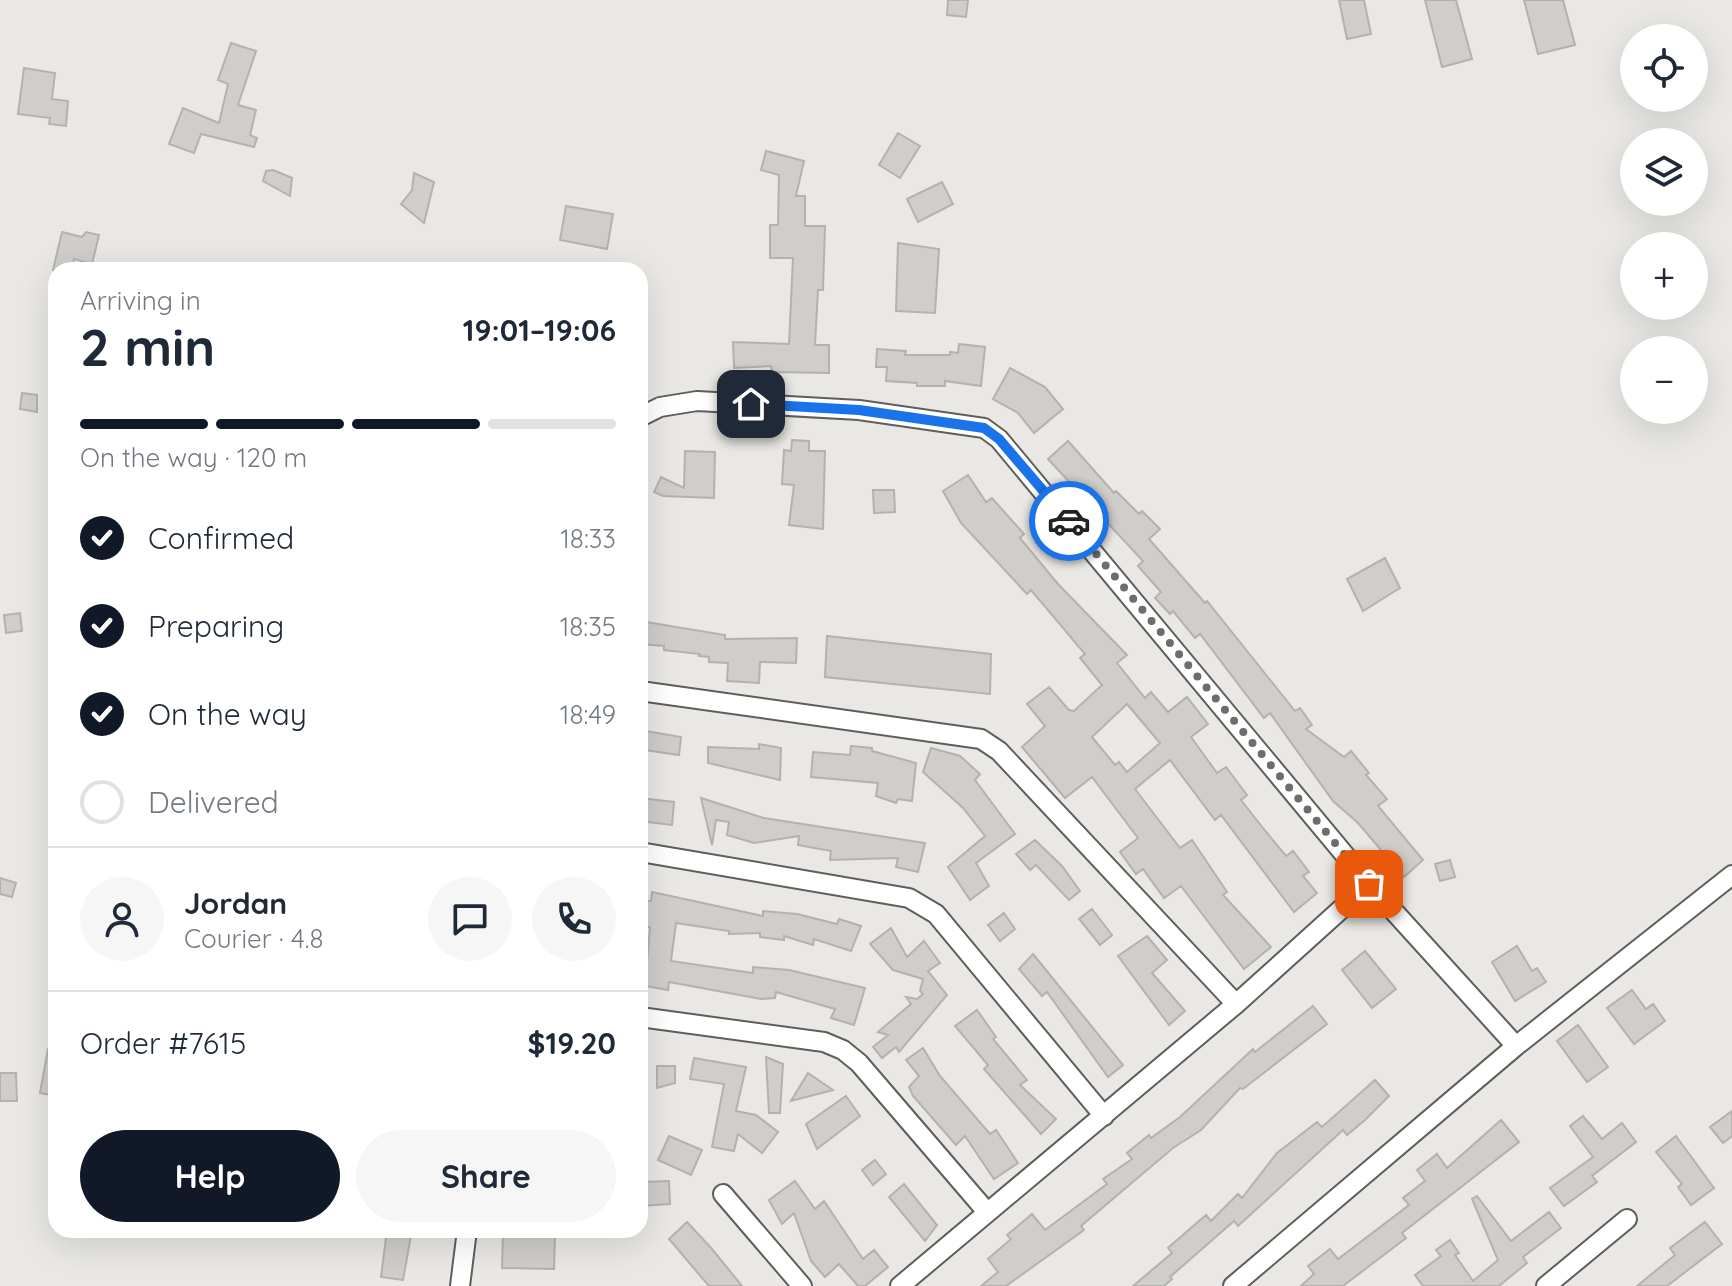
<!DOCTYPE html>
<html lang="en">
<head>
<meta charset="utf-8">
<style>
  body { margin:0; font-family:Quicksand,sans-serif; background:#f6f6f7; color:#1f2937; height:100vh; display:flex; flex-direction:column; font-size:30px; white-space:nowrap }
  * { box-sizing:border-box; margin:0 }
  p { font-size:26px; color:#747a83 }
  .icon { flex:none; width:44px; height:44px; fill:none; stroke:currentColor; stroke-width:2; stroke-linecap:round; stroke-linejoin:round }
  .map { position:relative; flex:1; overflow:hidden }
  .sheet { position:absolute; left:48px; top:262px; width:600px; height:976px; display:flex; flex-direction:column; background:#fff; border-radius:24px; box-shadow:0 8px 32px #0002 }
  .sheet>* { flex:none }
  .controls { position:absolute; left:1620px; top:24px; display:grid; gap:16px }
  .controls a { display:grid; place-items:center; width:88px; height:88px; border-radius:50%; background:#fff; box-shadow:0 8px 32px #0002; font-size:40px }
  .pin { position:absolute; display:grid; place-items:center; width:68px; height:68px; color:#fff; margin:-34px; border-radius:16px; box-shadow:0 4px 12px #0006 }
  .courier { position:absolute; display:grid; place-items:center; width:80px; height:80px; margin:-40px; border:6px solid #1a73e8; border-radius:50%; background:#fff; color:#222; box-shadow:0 2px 10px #0007 }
  .summary em { font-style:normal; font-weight:700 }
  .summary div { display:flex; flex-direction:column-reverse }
  .summary { display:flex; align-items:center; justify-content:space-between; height:136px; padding:0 32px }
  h1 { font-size:52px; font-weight:700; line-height:60px }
  .bar { display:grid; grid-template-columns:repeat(4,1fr); gap:12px 8px; align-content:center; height:96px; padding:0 32px }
  .bar i { height:10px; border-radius:6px; background:#e0e1e3 }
  .bar .current { background:#111827 }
  .bar p { grid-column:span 4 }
  .line { display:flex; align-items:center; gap:20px; padding:0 32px; border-top:2px solid #e0e1e3 }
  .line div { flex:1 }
  .round { display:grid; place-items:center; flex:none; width:84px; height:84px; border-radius:42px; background:#f6f6f7 }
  ol { padding:0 32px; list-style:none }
  li { display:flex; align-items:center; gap:24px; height:88px }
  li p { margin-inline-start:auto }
  li .icon { padding:8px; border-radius:50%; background:#111827; color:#fff; stroke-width:4 }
  li:last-child { color:#747a83 }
  li i { width:44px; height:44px; border:4px solid #e0e1e3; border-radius:50% }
  .cta { display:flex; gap:16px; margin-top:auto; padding:16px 32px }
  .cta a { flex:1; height:92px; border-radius:48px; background:#111827; color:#fff; font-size:32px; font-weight:700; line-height:92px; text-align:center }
  .cta a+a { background:#f6f6f7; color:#1f2937 }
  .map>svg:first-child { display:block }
  .building { fill:#cfcecb; stroke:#b3b2af; stroke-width:2; fill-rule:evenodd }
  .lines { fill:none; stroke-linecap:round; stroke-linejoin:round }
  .minor-casing { stroke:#5f5e5c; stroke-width:22 }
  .minor { stroke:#fff; stroke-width:18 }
  .done { stroke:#6e6d6b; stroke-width:8; stroke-dasharray:0 14.4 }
  .route { stroke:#1a73e8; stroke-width:10 }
</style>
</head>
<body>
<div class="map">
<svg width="1732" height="1286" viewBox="0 0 1732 1286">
  <rect width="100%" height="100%" fill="#e9e8e5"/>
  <path class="building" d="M948 0H968L966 17 947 15Z
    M1339 0H1364L1371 34 1347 39Z
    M1425 0H1456L1472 59 1442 67Z
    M1524 0H1563L1575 45 1538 54Z
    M231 43 256 51 238 105 256 110 250 135 257 138 254 147 201 134 194 153 169 144 183 108 219 123 228 84 218 80Z
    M24 68 55 73 52 99 68 101 66 126 49 124 50 118 18 114Z
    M898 133 920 146 900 178 879 165Z
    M766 151 804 161 796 196H805V226H825L823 290H818L815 345H829V373L772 372 771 366 734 368 733 342 789 344 793 258H770V225H778L779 175 761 170Z
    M273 170 292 178 290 196 263 181 266 171Z
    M414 173 434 182 424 223 401 204 412 190Z
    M942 182 953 204 918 222 907 199Z
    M566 206 613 214 607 249 560 240Z
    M62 232 82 237 86 232 99 235 92 264 74 259 72 270H53Z
    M898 243 939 249 935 313 896 311Z
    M959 344 985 347 981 386 945 381V386H917V383L886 381 887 367H876L877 349 906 351 905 355H950V352L958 353Z
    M1010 368 1045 387 1063 409 1034 433 1018 413 993 399Z
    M22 393 37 395V412L20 409Z
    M792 440 809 441V451H825L823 529 789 525 794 485 782 484 784 450 791 451Z
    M1068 441 1114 493 1116 491 1139 514 1142 511 1160 529 1149 539 1205 603 1207 601 1295 711 1300 708 1312 725 1306 729 1344 757 1351 751 1369 773 1366 775 1387 799 1378 806 1423 860 1404 877 1358 823 1333 801 1270 713 1264 718 1200 634 1195 638 1173 611 1170 614 1155 598 1161 592 1138 566 1143 561 1048 459Z
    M685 451 715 452 714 498 663 496 654 492 661 477 684 488Z
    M968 475 986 502 992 498 1024 534 1020 538 1058 584 1127 655 1117 663 1145 698 1151 692 1168 712 1187 697 1208 724 1191 737 1217 773 1226 767 1247 795 1241 800 1263 828 1286 856 1293 851 1309 872 1303 876 1317 893 1294 912 1221 815 1215 820 1170 760 1135 789 1180 848 1192 840 1227 892 1223 895 1271 947 1244 969 1181 886 1164 898 1143 869 1136 874 1120 852 1138 838 1092 777 1065 798 1022 747 1045 726 1027 704 1049 687 1069 710 1074 711 1102 685 1080 658 1085 654 1031 590 1027 594 961 523 943 491ZM1127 704 1160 743 1127 772 1119 762 1115 765 1092 737Z
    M873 490H894L895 512 874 513Z
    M1385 558 1400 588 1363 611 1347 579Z
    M20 613 22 631 6 633 4 615Z
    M640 621 725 635V639L797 638 796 663 760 662 759 683 727 681 728 663 709 662V657L699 656 700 654 664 650V646L640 644Z
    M827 636 991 654 990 694 825 677Z
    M646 731 681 737 679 755 644 750Z
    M759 744 781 748 780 780 708 763V747L759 749Z
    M851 746 872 748V751L916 763 912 801 898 799 896 803 876 796 878 783 811 777 813 752 850 755Z
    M931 748 960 756 980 774 975 780 1015 834 976 863 989 886 970 900 948 867 985 836 963 808 923 772Z
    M640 798 674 802 672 825 640 821Z
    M701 798 764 818 925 843 918 872 896 867 898 858 830 860 831 851 798 845 799 836 754 843 727 835 729 822 716 820 712 845Z
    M1035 840 1062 866 1080 891 1069 900 1036 865 1030 870 1016 854Z
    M1450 860 1455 877 1440 881 1435 864Z
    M0 878 16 883 12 897 0 894Z
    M652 892 763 916V911L797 914 837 924 839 919 861 926 851 951 814 939 813 945 784 936V940L760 937V933L729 934V931L676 923 671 961 753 973V967L789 970 865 988 854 1025 831 1018 835 1009 776 992 775 998 761 999 669 982 668 990 645 986 650 927H640V900L651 901Z
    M1092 909 1112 935 1100 945 1079 919Z
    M1004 913 1015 929 1000 941 988 925Z
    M891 928 907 957 924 941 940 963 928 971 947 995 899 1052 896 1047 882 1058 873 1047 888 1035 878 1032 911 1004 906 997 917 999 923 994 920 991 923 979 893 970 870 944Z
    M1147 936 1167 960 1152 973 1185 1011 1169 1025 1118 956Z
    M1517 946 1532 971 1537 968 1546 982 1515 1001 1492 962Z
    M1365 951 1396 989 1372 1008 1342 970Z
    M1033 954 1123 1065 1108 1077 1047 992 1042 996 1019 969Z
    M1632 990 1646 1009 1653 1004 1665 1021 1634 1044 1607 1008Z
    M1313 1006 1327 1024 1243 1089 1240 1088 1201 1130 1173 1148 1081 1226 1084 1230 1006 1286H981L998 1272 988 1259 1011 1239 1007 1235 1032 1214 1045 1230 1107 1184 1103 1179 1132 1159 1127 1153 1149 1135 1151 1138 1180 1117 1253 1049 1255 1052Z
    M977 1010 996 1037 993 1039 1027 1080 1020 1085 1056 1119 1041 1134 984 1069 988 1065 955 1026Z
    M1578 1025 1608 1067 1587 1082 1557 1041Z
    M923 1048 940 1076 990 1134 996 1130 1018 1163 994 1179 965 1136 956 1145 913 1096 909 1087 919 1076 906 1060Z
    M48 1049H56V1096L40 1093Z
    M766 1057 783 1064 780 1113H769Z
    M694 1058 746 1067 736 1111 756 1115 778 1132 762 1153 738 1134 734 1151 712 1147 724 1084 690 1079Z
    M657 1066H675V1083L657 1088Z
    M0 1073H16L17 1101H0Z
    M808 1073 833 1090 791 1101Z
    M1375 1080 1389 1096 1365 1120 1347 1135 1343 1130 1238 1226 1234 1221 1170 1277 1172 1279 1164 1286H1133L1172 1253 1168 1248 1206 1215 1211 1221 1238 1194 1242 1198 1277 1153 1317 1122 1322 1127Z
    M846 1096 860 1116 817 1149 806 1124Z
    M1732 1111V1136L1723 1143 1710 1127Z
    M1583 1116 1602 1139 1622 1123 1636 1142 1592 1176 1597 1182 1564 1206 1550 1188 1593 1157 1570 1126Z
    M1501 1120 1519 1142 1402 1233 1406 1238 1343 1286H1301L1314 1274 1308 1266 1330 1249 1338 1259 1409 1205 1403 1198 1425 1181 1417 1170 1437 1154 1447 1168Z
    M669 1136 702 1150 691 1175 658 1160Z
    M1676 1136 1714 1188 1691 1205 1678 1187 1682 1184 1656 1152Z
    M875 1160 886 1174 873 1185 862 1170Z
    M669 1181 670 1204 640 1206V1182Z
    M795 1181 815 1209 824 1201 863 1259 874 1250 888 1267 865 1286H858L839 1264 825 1277 811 1261 794 1213 782 1224 769 1200Z
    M904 1184 937 1225 925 1241 889 1197Z
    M1477 1196 1511 1241 1549 1212 1561 1228 1523 1257 1527 1263 1499 1286H1423L1415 1275 1441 1256 1436 1250 1450 1240 1459 1253 1455 1255 1473 1281 1498 1260 1472 1199Z
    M687 1222 712 1249 742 1286H709L669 1239Z
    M1705 1222 1722 1244 1667 1286H1637L1675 1255 1670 1248Z
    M387 1230H412L403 1280 381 1277Z
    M503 1234 555 1236 554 1269 502 1268Z"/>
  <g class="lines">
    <g class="minor-casing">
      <path id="minor" d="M640 417 660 407 697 401 859 410 984 428 999 439 1369 884 1516 1046
        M640 691 981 739 999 751 1236 1004 1369 884
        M640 852 909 898 936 914 1104 1116
        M640 1017 824 1042 843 1050 859 1063 987 1212
        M723 1194 802 1286
        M460 1286 467 1230
        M900 1286 1236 1004
        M1233 1286 1516 1046 1732 875
        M1546 1286 1627 1219"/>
    </g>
    <use href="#minor" class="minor"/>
  </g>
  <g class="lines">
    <path class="done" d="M1069 521 1369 884"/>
    <path class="route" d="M751 404 859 410 984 428 999 439 1069 521"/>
  </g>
</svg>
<div class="controls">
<a><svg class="icon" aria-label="locate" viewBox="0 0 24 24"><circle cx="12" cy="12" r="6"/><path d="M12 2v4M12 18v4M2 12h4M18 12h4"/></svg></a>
<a><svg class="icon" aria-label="layers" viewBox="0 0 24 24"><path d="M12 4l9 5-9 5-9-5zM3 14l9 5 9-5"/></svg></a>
<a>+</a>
<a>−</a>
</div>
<div class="pin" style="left:1369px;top:884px;background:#ea580c"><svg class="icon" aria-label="bag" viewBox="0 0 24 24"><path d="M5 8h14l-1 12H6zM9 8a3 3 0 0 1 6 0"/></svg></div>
<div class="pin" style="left:751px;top:404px;background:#1f2937"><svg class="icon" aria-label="home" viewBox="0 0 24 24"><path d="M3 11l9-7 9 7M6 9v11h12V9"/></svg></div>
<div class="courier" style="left:1069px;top:521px"><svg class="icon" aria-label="car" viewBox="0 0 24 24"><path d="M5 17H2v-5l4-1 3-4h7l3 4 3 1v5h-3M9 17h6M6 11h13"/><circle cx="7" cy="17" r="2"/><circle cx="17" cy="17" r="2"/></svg></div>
<section class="sheet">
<div class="summary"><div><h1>2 min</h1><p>Arriving in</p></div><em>19:01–19:06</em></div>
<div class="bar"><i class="current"></i><i class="current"></i><i class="current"></i><i></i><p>On the way · 120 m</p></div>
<ol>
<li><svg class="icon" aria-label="check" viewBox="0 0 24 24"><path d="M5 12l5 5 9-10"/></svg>Confirmed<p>18:33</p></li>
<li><svg class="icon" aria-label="check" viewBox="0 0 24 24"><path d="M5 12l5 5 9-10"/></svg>Preparing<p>18:35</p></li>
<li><svg class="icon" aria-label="check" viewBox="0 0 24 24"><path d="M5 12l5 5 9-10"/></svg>On the way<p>18:49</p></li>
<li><i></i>Delivered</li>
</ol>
<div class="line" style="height:144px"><a class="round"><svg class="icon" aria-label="person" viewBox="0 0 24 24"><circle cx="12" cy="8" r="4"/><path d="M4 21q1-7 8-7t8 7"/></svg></a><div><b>Jordan</b><p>Courier · 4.8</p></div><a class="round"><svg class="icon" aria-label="chat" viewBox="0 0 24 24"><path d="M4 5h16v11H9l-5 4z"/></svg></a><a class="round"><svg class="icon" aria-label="phone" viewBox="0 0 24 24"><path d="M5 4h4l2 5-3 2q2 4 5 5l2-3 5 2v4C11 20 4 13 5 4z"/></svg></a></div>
<div class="line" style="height:104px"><div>Order #7615</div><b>$19.20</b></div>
<div class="cta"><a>Help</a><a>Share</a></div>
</section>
</div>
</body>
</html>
